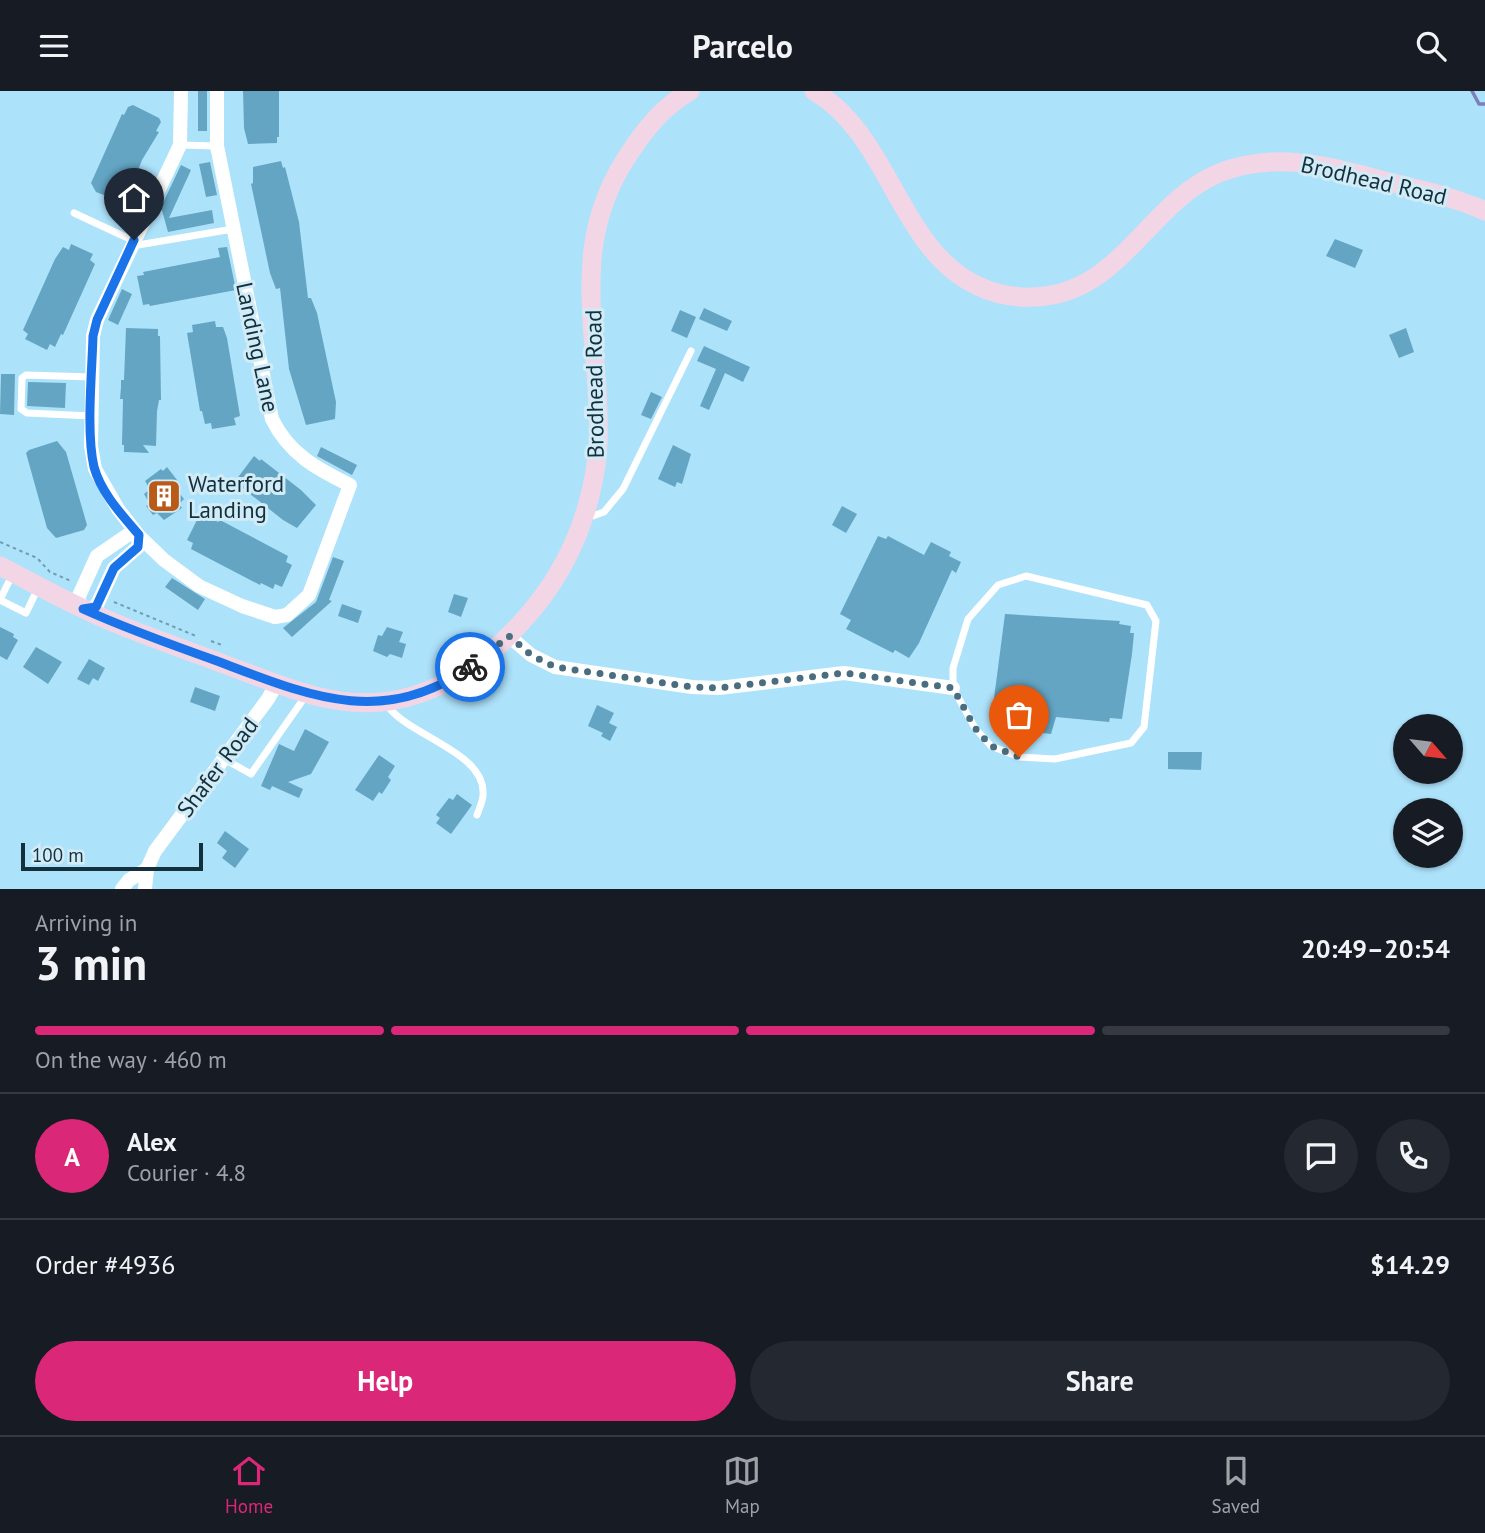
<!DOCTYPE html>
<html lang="en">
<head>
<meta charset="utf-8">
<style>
  body { margin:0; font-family:"PT Sans",sans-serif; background:#242831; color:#f1f3f6; height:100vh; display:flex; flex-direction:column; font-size:26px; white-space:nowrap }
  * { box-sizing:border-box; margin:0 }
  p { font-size:23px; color:#9ea1a6 }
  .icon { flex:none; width:38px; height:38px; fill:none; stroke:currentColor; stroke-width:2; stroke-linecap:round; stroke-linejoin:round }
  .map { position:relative; height:798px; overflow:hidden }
  .sheet { display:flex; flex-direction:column; background:#171b24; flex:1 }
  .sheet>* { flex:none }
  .needle { width:46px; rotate:118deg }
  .fabs { position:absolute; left:1393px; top:623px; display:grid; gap:14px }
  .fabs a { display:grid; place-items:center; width:70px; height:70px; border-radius:50%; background:#171b24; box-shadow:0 2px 5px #0004; font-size:35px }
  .scale { position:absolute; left:21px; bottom:18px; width:182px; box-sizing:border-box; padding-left:7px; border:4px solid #14303c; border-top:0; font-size:19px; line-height:24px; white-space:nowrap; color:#14303c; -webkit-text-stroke:5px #d1ebf7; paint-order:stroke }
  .pin { position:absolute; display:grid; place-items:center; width:60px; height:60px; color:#fff; margin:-72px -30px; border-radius:50% 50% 50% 0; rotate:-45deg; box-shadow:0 0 7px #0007 }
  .pin .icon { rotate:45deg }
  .courier { position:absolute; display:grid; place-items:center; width:70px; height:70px; margin:-35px; border:5px solid #1a73e8; border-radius:50%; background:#fff; color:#222; box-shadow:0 2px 9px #0007 }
  .headline em { font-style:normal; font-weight:700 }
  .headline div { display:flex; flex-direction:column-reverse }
  .headline { display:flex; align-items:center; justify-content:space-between; height:119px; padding:0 35px }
  h1 { font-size:46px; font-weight:700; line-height:52px }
  .bar { display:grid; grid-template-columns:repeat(4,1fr); gap:10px 7px; align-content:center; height:84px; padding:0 35px }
  .bar i { height:9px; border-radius:5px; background:#363941 }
  .bar .on { background:#db2777 }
  .bar p { grid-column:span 4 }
  .line { display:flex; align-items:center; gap:18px; padding:0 35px; border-top:2px solid #363941 }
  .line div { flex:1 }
  .round { display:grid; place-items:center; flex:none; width:74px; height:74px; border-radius:37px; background:#242831 }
  .cta { display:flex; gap:14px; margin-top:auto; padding:14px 35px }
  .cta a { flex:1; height:80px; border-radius:42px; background:#db2777; color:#fff; font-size:28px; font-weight:700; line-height:80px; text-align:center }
  .cta a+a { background:#242831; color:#f1f3f6 }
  header { display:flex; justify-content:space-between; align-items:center; height:91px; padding:0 35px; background:#171b24; font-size:32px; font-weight:700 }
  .tab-bar { display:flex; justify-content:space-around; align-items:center; height:98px; border-top:2px solid #363941; background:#171b24; font-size:19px; color:#9ea1a6 }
  .tab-bar a { display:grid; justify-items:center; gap:4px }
  .tab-bar .on { color:#db2777 }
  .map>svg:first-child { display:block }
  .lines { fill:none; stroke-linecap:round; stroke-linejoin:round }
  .stream { stroke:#7d7eba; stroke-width:3.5 }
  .building { fill:#63a5c3 }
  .path { stroke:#719db1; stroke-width:2; stroke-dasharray:3.5 3.5; stroke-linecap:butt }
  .lane { stroke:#fff; stroke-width:7 }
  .street { stroke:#fff; stroke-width:14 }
  .secondary { stroke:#f3d6e5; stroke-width:19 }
  .done { stroke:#4a6e7f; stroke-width:7; stroke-dasharray:0 12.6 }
  .route { stroke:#1a73e8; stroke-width:9 }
  .labels { text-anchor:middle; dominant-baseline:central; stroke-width:6; stroke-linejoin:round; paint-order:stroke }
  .street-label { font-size:23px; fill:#14303c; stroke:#d1ebf7 }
  .poi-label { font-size:23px; fill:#14303c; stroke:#d1ebf7; text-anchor:start }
</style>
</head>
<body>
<header><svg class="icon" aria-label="menu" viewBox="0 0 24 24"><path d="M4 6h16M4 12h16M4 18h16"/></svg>Parcelo<svg class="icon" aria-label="search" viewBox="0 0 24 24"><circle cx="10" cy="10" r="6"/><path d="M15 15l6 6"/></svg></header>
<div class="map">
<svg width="1485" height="798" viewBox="0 0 1485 798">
  <rect width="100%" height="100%" fill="#ade2fb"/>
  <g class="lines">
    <path class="stream" d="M1472 0 1479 13H1485"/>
  </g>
  <path class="building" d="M198 0H207V40H198Z
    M243 0H279V46H277V52L248 53 244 37Z
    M133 14 159 27 161 31 156 40 159 41 142 69 130 100 127 99 123 108 119 110 96 101 91 92 122 23 124 24 128 16Z
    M281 70 283 77 285 76 299 131 308 207H311L317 222 336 311 335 328 306 334 289 278 280 197 276 198 270 182 251 93 253 92V76Z
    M210 71 217 104 206 106 199 73Z
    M181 74 191 79 169 127 212 119 214 132 168 141 161 116Z
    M1335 148 1363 159 1355 177 1326 165Z
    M71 153 93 163 90 169 95 173 63 244 61 243 55 256 50 253 47 259 25 248 28 243 23 239 55 168 63 156 69 159Z
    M227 156 236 199 150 215 149 213 143 214 137 185 144 184 143 181 220 166 218 157Z
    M122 198 132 203 118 234 108 229Z
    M704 217 732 230 727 240 699 228Z
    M680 219 696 226 687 247 671 240Z
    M215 230 216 236H223L227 247 240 325 234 327 236 334 212 338 211 332 205 333 202 320H200L187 242 193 241 192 234Z
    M126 237 158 238V245H160L161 309H159L157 320 156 355 143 354 149 362 124 361V354H122L123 308H120L121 296V289H124Z
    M1406 237 1414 261 1399 267 1389 244Z
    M704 255 750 276 743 291 725 282 709 319 700 315 716 278 697 270Z
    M1 283H15L14 324 0 323Z
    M28 291 66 292 65 317 27 315Z
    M651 301 662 306 651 328 641 324Z
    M57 350 66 361 87 434 84 439 56 447 47 437 26 362 29 359Z
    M673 354 691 363 682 393 677 391 675 396 658 388Z
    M321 356 357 374 352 384 317 365Z
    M254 365 260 370 261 368 301 399 316 414 297 437 283 429 240 395 241 393 236 389Z
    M167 376 177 389 172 393 184 408 179 413 182 417 164 429 157 422 153 424 146 415 150 413 144 403 150 398 145 390 161 378 163 380Z
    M842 415 857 423 846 442 832 434Z
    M206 425 218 431 220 429 288 465 286 471 292 474 282 496 275 493 273 498 261 492 260 494 191 458 193 452 187 449 198 427 204 430Z
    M878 445 886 448 888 445 924 464 931 451 951 461 949 465 961 471 956 482 952 479 919 552 909 567 895 559 893 562 846 538 851 529 840 523Z
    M333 466 344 470 329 509 332 510 292 546 283 537 316 511Z
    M172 487 205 508 198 519 165 496Z
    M454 503 468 507 461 526 448 521Z
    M342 513 362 520 358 532 338 525Z
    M1005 523 1120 530 1119 533 1131 535 1130 542H1134L1132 563 1122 628 1110 627 1109 631 1056 626 1051 643 1027 640 1025 648 997 645 1000 616 993 615Z
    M0 536 14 543 13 546 18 549 7 569 0 565Z
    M387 536 403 541 399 551 406 553 402 567 390 563 387 566 373 560 378 544 382 545Z
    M36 556 62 571 48 593 23 576Z
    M89 568 105 577 98 590 93 587 89 594 77 588Z
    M195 596 220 605 215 620 190 611Z
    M597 614 614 622 609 632 617 636 610 650 601 645 603 642 588 635Z
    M305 638 329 651 311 683 288 691 303 698 299 707 272 695 270 699 261 695 279 653 294 660Z
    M1168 661H1202L1201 679 1168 678Z
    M379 664 395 675 388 686 391 689 382 703 379 701 373 710 355 699Z
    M457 703 472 714 451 743 436 732 440 727 436 724 449 707 453 709Z
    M225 740 249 758 235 777 222 767 227 760 217 752Z"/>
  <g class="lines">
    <path class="path" d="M0 451 37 467 50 481 71 490
      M114 511 196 545
      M211 550 222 554"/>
    <path class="lane" d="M180 54 217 55
      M74 122 134 150
      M132 155 233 138
      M92 286 26 284 22 287 21 318 27 322 92 325
      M587 427 604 421 623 398 691 260
      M13 482 0 509 26 522 38 497
      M1026 485 1147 514 1156 530 1144 636 1131 652 1055 668 1019 666 991 655 975 637 953 597V577L968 528 998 494Z
      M385 611C403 644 487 660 483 704 483 710 479 718 477 724
      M224 668 251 683 307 603"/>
    <path class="street" d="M181 0 180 54 97 229 93 245 91 355 95 378 118 418 139 445 164 469 199 495 242 515 275 526 287 524 309 504 350 394C317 378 289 363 272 328L217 55V0
      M129 443 139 445 138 456 114 477 96 516 83 518 78 507 97 465Z
      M509 545 531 564 555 576 692 596 719 597 844 582 953 597
      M122 798 129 789 147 778
      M145 798 147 778 155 760 268 608 277 592"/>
    <path class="secondary" d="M814 0C890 44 899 159 978 195 999 205 1022 208 1045 205 1123 196 1151 110 1219 82 1277 59 1331 76 1389 91 1422 99 1454 106 1485 120
      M0 475C39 495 79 518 120 534 156 549 193 561 229 575 278 593 327 616 381 611 435 606 484 573 520 533 563 487 589 430 597 367 600 344 598 321 597 297 591 207 577 135 633 57 648 34 666 14 690 0"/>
  </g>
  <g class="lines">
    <path class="done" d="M470 576 509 545 531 564 555 576 692 596 719 597 844 582 953 597 975 637 991 655 1019 666"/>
    <path class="route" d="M134 149 97 229 93 245C92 282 86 341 94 376 101 402 123 425 139 444L138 456 114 477 96 516 83 518C127 538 172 554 217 570 307 604 382 638 470 576"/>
  </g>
  <defs>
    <g id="building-square" transform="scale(1.75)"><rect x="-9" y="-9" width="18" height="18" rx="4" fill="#ba5a18" stroke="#d1ebf7"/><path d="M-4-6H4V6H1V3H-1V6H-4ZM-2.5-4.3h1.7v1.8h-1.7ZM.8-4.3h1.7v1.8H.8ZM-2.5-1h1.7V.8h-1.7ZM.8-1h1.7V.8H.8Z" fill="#fff"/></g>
  </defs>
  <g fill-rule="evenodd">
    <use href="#building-square" x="164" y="405"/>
  </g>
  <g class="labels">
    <g class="street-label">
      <text transform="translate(1374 89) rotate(13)">Brodhead Road</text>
      <text transform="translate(258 256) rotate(78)">Landing Lane</text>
      <text transform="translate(594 293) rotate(-91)">Brodhead Road</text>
      <text transform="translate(217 676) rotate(-53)">Shafer Road</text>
    </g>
    <g class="poi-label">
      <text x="188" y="392">Waterford<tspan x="188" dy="26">Landing</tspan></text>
    </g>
  </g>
</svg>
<div class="fabs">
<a><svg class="needle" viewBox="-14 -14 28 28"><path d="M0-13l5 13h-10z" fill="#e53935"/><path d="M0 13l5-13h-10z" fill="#9ea1a6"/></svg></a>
<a><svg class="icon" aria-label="layers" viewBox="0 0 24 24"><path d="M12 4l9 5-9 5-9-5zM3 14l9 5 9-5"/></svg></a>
</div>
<div class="scale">100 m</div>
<div class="pin" style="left:1019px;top:666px;background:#ea580c"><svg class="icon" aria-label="bag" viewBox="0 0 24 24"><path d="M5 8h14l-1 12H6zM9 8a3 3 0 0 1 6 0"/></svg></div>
<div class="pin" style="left:134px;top:149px;background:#1f2937"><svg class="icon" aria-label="home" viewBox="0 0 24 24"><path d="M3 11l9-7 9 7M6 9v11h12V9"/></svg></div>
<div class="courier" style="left:470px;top:576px"><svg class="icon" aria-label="bike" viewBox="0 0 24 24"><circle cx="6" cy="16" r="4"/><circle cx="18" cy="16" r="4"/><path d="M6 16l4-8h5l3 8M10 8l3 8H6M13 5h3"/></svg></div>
</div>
<section class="sheet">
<div class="headline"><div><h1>3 min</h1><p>Arriving in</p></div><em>20:49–20:54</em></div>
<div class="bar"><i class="on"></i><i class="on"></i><i class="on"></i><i></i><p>On the way · 460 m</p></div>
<div class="line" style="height:126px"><b class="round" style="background:#db2777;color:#fff">A</b><div><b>Alex</b><p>Courier · 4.8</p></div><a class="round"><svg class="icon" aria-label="chat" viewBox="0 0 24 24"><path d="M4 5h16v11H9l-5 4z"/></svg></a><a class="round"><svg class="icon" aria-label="phone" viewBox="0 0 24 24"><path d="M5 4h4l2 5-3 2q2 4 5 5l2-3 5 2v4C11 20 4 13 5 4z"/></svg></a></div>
<div class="line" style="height:91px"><div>Order #4936</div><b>$14.29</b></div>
<div class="cta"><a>Help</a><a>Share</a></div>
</section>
<nav class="tab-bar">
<a class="on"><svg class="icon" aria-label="home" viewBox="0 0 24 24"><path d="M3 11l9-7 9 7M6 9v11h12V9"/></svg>Home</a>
<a><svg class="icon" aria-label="map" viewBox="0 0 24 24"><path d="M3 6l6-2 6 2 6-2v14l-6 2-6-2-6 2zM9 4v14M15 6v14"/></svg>Map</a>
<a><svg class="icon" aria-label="saved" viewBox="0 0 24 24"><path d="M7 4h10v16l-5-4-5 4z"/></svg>Saved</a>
</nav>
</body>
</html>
